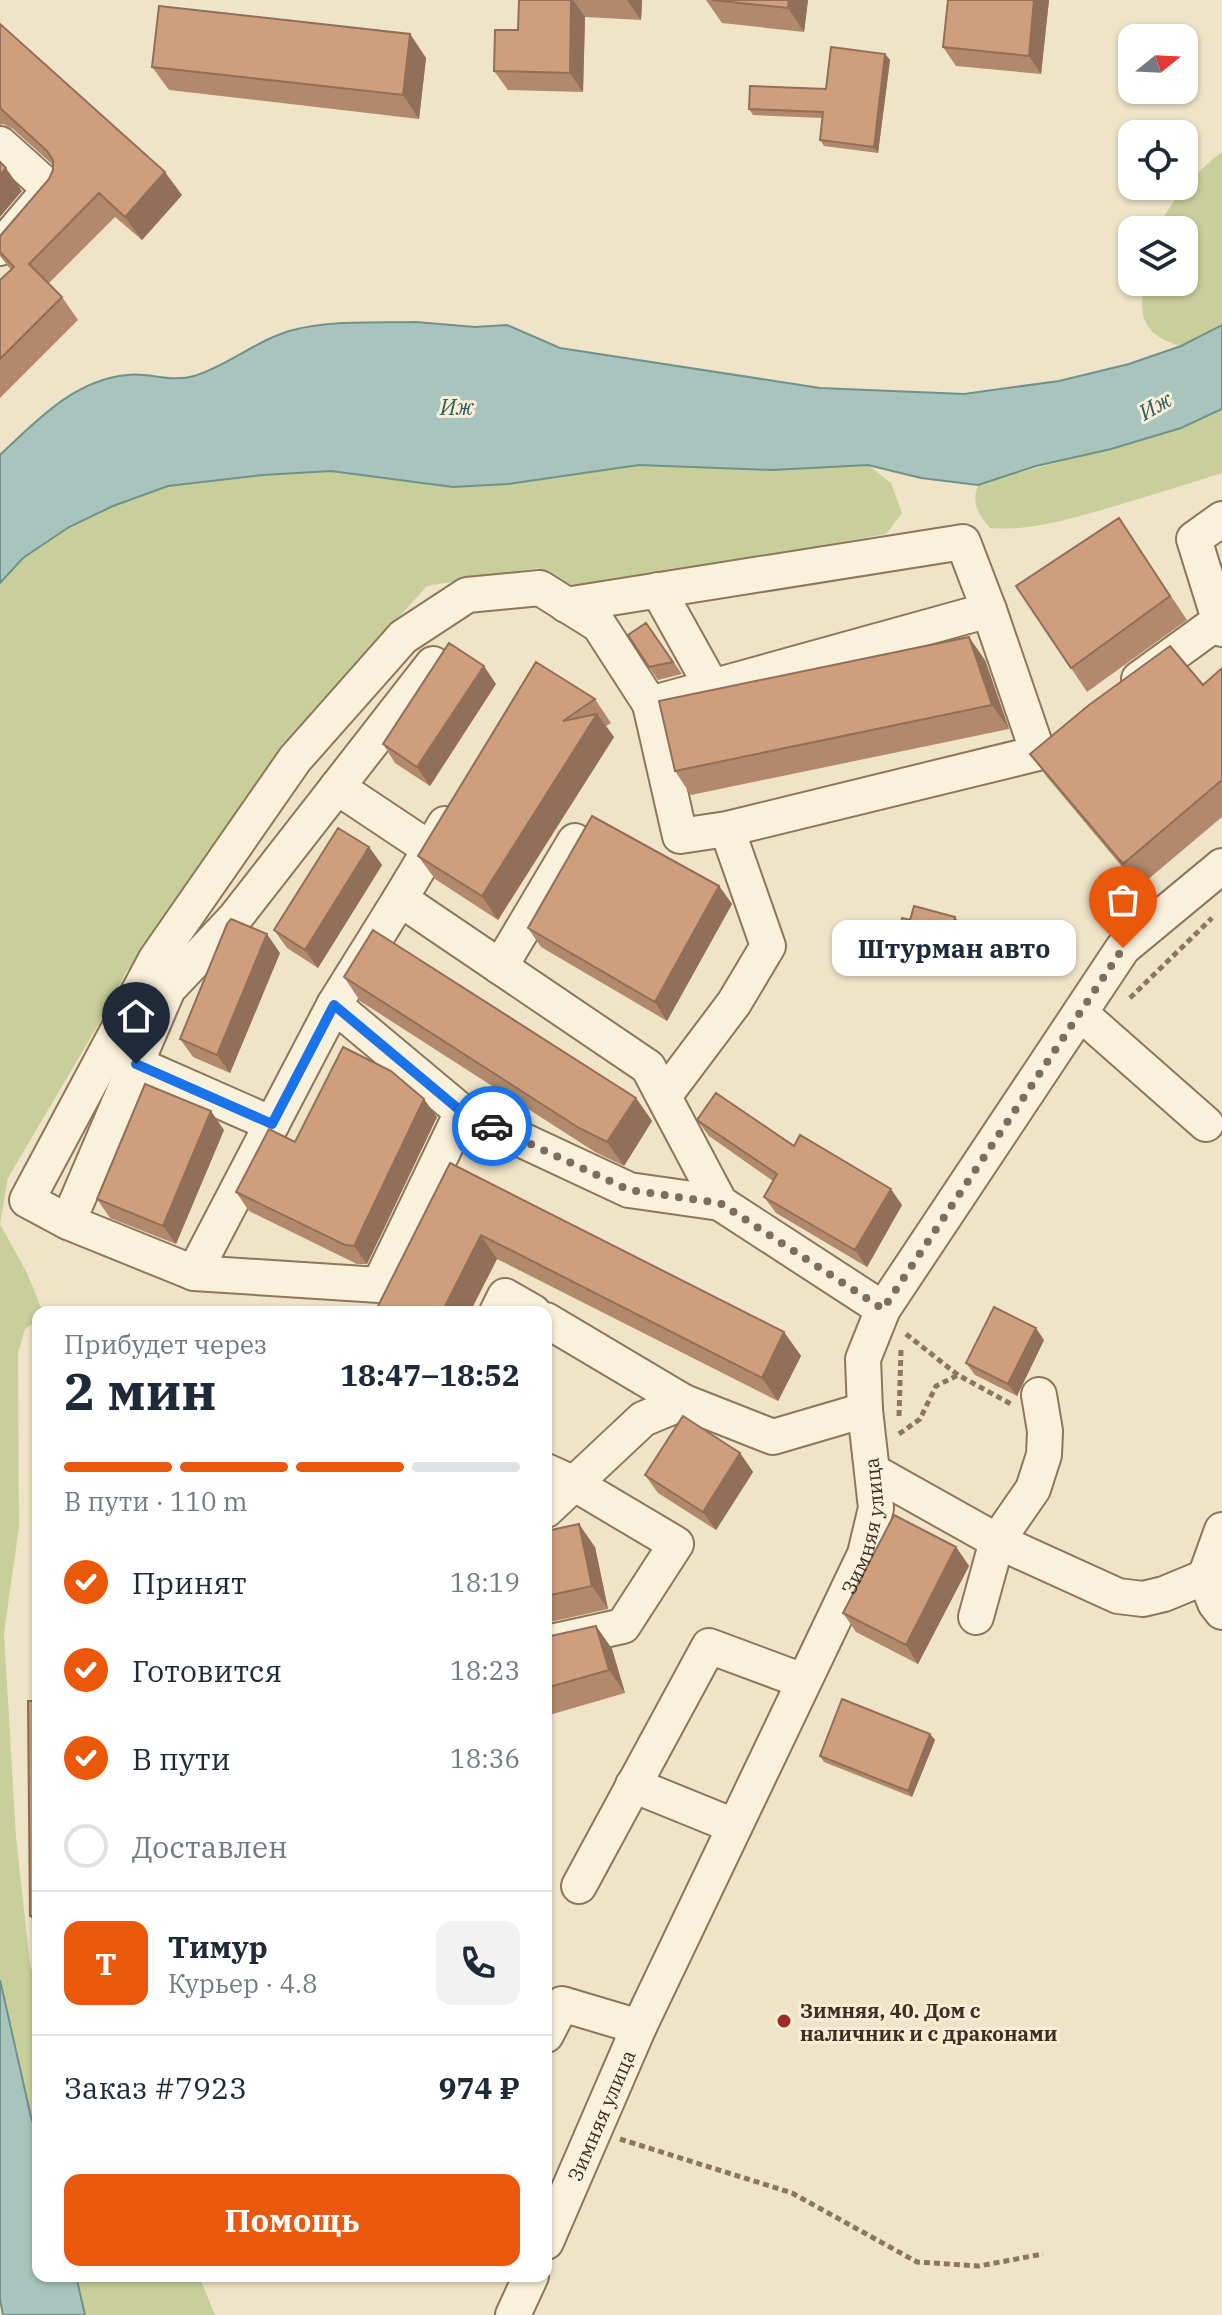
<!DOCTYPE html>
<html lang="ru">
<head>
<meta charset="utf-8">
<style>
  body { margin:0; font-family:"IBM Plex Serif",serif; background:#f2f2f3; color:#1f2937; height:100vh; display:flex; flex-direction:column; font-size:30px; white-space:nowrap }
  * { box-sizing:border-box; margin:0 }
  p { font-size:26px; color:#747a83 }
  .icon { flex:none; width:44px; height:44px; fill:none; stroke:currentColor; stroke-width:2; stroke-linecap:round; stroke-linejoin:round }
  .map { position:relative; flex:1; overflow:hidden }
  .side { position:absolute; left:32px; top:1306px; width:520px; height:976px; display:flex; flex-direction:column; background:#fff; border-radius:16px; box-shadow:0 2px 6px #0004 }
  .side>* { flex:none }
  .needle { width:52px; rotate:72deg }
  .buttons { position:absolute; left:1118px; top:24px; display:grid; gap:16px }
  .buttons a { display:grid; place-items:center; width:80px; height:80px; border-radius:16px; background:#fff; box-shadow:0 2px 6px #0004; font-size:40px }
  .pin { position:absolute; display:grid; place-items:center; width:68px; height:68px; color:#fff; margin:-82px -34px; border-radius:50% 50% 50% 0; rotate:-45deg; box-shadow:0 0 8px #0007 }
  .pin .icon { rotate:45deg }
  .courier { position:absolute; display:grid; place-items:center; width:80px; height:80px; margin:-40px; border:6px solid #1a73e8; border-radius:50%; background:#fff; color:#222; box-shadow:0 2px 10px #0007 }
  .bubble { position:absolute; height:56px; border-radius:16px; background:#fff; box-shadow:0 2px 6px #0004; font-size:26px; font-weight:700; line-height:56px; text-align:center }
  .headline em { font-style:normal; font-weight:700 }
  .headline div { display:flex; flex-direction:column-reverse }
  .headline { display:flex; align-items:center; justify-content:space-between; height:136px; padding:0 32px }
  h1 { font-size:52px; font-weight:700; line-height:60px }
  .bar { display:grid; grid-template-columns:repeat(4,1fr); gap:12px 8px; align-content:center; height:96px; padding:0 32px }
  .bar i { height:10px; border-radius:6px; background:#e0e1e3 }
  .bar .active { background:#ea580c }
  .bar p { grid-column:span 4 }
  .line { display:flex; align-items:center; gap:20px; padding:0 32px; border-top:2px solid #e0e1e3 }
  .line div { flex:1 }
  .round { display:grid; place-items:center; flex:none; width:84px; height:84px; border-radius:16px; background:#f2f2f3 }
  ol { padding:0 32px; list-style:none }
  li { display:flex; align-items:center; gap:24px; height:88px }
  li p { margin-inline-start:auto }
  li .icon { padding:8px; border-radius:50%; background:#ea580c; color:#fff; stroke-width:4 }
  li:last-child { color:#747a83 }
  li i { width:44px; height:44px; border:4px solid #e0e1e3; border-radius:50% }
  .cta { display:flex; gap:16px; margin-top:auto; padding:16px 32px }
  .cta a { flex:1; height:92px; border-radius:16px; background:#ea580c; color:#fff; font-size:32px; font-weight:700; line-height:92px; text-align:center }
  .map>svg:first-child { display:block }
  .green { fill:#c9cf9b }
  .water { fill:#a9c4bc; stroke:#6f938a; stroke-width:2 }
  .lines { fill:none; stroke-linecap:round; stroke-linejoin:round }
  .minor-casing { stroke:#8d765c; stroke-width:38 }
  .path { stroke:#8d765c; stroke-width:5; stroke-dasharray:6 4; stroke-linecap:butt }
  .minor { stroke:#faf1dc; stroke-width:34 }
  .wall { fill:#b2896c }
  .shaded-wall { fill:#916f58 }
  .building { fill:#cf9f7d; stroke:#916f58; stroke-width:2 }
  .done { stroke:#7c6e5b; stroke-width:8; stroke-dasharray:0 14.4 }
  .route { stroke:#1a73e8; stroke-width:10 }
  .poi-dot { fill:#9e2a2b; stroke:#f7eed8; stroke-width:3 }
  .labels { text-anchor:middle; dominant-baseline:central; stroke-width:6; stroke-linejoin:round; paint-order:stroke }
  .street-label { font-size:20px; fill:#3d2e20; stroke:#f7eed8 }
  .poi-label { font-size:20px; font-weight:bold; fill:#3d2e20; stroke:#f7eed8; text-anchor:start }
  .water-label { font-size:22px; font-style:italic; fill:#2f5d5a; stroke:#f7eed8 }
</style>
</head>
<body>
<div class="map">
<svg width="1222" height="2315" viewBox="0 0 1222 2315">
  <rect width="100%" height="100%" fill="#f0e4c8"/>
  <path class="green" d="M1222 152V325L1181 346C1145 335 1138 320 1144 282H1184V230H1156C1173 199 1194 173 1222 152Z
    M1222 409V473C1181 486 1140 499 1098 511 1062 521 1028 531 990 528 979 515 971 503 978 485 1059 459 1144 445 1222 409Z
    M639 465 773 470 868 465 891 483 902 513 886 534 571 591 538 568 427 586 306 720 218 838 164 929 126 972 104 1015 8 1178 0 1224 27 1273 43 1312H38V1320L25 1329 18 1353 19 1527 4 1633 16 1837 30 1964 38 1992V2139L31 2117 0 1980V583L23 558 69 527 113 506 168 486 263 475 331 471 453 487 508 484Z
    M76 2276H199L215 2315H85Z"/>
  <path class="water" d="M416 322 475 327 507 325 560 348 820 388 964 394 1059 381 1129 364 1181 346 1222 325V409L1181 428 1111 449 1036 466 978 485 921 478 868 465 772 470 639 465 508 484 453 487 331 471 263 475 168 486 113 506 69 527 23 558 0 583V455C36 421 74 380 127 375 149 372 171 383 194 376 226 367 258 339 293 330 332 320 376 323 416 322Z
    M0 1980 31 2117 38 2139V2276H76L85 2315H3L0 2299Z"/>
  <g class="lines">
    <g class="minor-casing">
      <g id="minor">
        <path d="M0 144 50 189 0 248"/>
        <path d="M1222 519 1194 539 1222 629"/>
        <path d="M658 590 712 687"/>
        <path d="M566 605 963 542 989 610"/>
        <path d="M1139 679 1219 621"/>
        <path d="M337 787 430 849"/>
        <path d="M400 899 445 824"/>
        <path d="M500 967 575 841"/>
        <path d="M334 1005 400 899 648 1067 720 1203 883 1309"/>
        <path d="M1080 1013 1206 1124"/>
        <path d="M136 1064 272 1124"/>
        <path d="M664 1096 734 1003 768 946 727 829 1038 753 989 610 650 704 680 836 727 829"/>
        <path d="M462 1112 334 1005 194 1273 379 1285 462 1112 629 1190 720 1203"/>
        <path d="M68 1222 27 1200 156 959 295 759 403 637 467 595 540 588 599 625 650 704"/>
        <path d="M194 1273 68 1222 168 989 235 918 433 664"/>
        <path d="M497 1312 505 1296 533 1312"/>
        <path d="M546 1320 684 1402"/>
        <path d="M546 1471 575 1484 676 1544 623 1626 546 1643"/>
        <path d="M874 1472 997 1541 1118 1596 1143 1599 1164 1594 1205 1577"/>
        <path d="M546 1510 643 1419 684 1402 773 1437 865 1410"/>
        <path d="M1222 1530 1205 1577 1215 1603 1222 1612"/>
        <path d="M976 1617 997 1541 1033 1489 1044 1455 1045 1431 1039 1395"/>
        <path d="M633 1785 734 1826"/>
        <path d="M579 1886 709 1646 803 1681"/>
        <path d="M546 2035 562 2004 639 2027"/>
        <path id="s1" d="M546 2242 639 2027 865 1554 876 1508 865 1410 863 1359 883 1309 1123 948 1222 866"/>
        <path d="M513 2315 531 2276"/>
      </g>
    </g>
    <path class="path" d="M1130 998 1212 918
      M906 1334 958 1375 1011 1404
      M899 1416 901 1350
      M899 1434 920 1419 936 1386 958 1375
      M620 2139 792 2193 917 2262 979 2266 1043 2254"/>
    <use href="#minor" class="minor"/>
  </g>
  <path class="wall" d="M519 0H642L641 20 585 17 583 92 508 90 494 71 518 30Z
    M706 0H808L804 32 722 23Z
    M948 0H1049L1041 74 956 66 943 47Z
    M0 24 182 195 142 240 115 217 48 284 62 297 78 320 0 398V280L11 270 0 256V236L49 179 53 170V165L13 129 3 124 0 125Z
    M410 34 426 58 419 119 169 90 152 67Z
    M885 54 890 60 878 153 824 146 820 140 822 118 753 115 749 109 826 89Z
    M1135 542 1187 620 1087 692 1071 668Z
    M646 623 682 674 658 680 649 667Z
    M985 660 1009 729 691 795 675 771Z
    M536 662 595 699 611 723 606 726 614 737 498 920 435 879 418 856Z
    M1222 668V817L1139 887 1047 777 1030 754 1203 685Z
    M496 684 430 786 395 763 383 744Z
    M369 847 382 865 318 968 287 948 274 930Z
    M719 886 732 904 667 1021 541 947 528 928Z
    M964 929 962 935 969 945 961 976 903 961 894 949Z
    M280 953 230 1073 193 1057 180 1039Z
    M344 977 636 1098 652 1121 624 1166 595 1152 360 1001Z
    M437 1117 367 1264H357L249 1211 236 1192 295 1142Z
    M697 1120 794 1146 902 1205 867 1267 776 1213 764 1197 773 1181 709 1136Z
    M224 1130 176 1244 110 1218 97 1199Z
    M450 1163 784 1332 801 1356 778 1401 497 1259 470 1312H375Z
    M1044 1340 1017 1396 975 1375 966 1363Z
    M740 1453 753 1472 716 1530 658 1493 645 1475Z
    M546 1531 595 1547 608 1609 546 1623Z
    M956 1547 969 1566 918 1664 856 1632 843 1613Z
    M596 1626 612 1649 625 1693 546 1716V1637Z
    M38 1701V1927L30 1916Z
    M930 1734 935 1740 912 1797 824 1762 820 1756Z"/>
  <path class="shaded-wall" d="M571 0H573L585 17 583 92 570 73Z
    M627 0H642L641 20Z
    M789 0H808L804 32 788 8Z
    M1034 0H1049L1041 74 1029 56Z
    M410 34 426 58 419 119 403 95Z
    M885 54 890 60 878 153 874 147Z
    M6 168 22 191 0 217V175Z
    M165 172 182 195 142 240 125 217Z
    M969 637 985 660 1009 729 992 705Z
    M484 666 496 684 430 786 417 767Z
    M597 714 614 737 498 920 482 896Z
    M369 847 382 865 318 968 305 950Z
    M719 886 732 904 667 1021 655 1002Z
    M955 917 964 929 962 935 969 945 961 976 952 964V930Z
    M267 934 280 953 230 1073 217 1055Z
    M636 1098 652 1121 624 1166 607 1142Z
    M424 1099 437 1117 367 1264 354 1246Z
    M211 1111 224 1130 176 1244 163 1226Z
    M891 1189 902 1205 867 1267 855 1250Z
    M481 1235 497 1259 470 1312H442Z
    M1036 1328 1044 1340 1017 1396 1008 1384Z
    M784 1332 801 1356 778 1401 762 1378Z
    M740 1453 753 1472 716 1530 703 1512Z
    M579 1524 595 1547 608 1609 592 1586Z
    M956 1547 969 1566 918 1664 906 1645Z
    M596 1626 612 1649 625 1693 609 1670Z
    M930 1734 935 1740 912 1797 908 1791Z"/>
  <path class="building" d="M519 0H571L570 73 494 71 495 30H518Z
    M712 0H789L788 8Z
    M948 0H1034L1029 56 943 47Z
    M159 6 410 34 403 95 152 67Z
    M0 24 165 172 125 217 99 193 29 264 62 297 0 359V280L14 267 0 252V236L49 179 53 170V160L47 151 0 108Z
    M831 47 885 54 874 147 820 140 823 112 749 109 750 86 826 89Z
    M0 162 6 168 0 175Z
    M1119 518 1170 596 1071 668 1016 586Z
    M646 623 673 662 649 667 628 635Z
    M969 637 992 705 675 771 659 701Z
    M449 643 484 666 417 767 383 744Z
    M1170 646 1203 685 1222 668V780L1123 864 1030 754 1089 705Z
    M536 662 595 699 563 721 597 714 482 896 418 856Z
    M592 816 719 886 655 1002 528 928Z
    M338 828 369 847 305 950 274 930Z
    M914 906 955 917 952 930 960 932 952 964 894 949 902 918 910 920Z
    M231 919 267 934 217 1055 180 1039 227 924Z
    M373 930 636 1098 607 1142 579 1128 344 977Z
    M343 1047 391 1071 424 1099 354 1246 345 1245 236 1192 269 1129 295 1142Z
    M145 1084 211 1111 163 1226 97 1199Z
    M716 1093 794 1146 800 1135 891 1189 855 1250 764 1197 777 1174 697 1120Z
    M450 1163 784 1332 762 1378 481 1235 442 1312H375Z
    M994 1307 1036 1328 1008 1384 966 1363Z
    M683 1416 740 1453 703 1512 645 1475Z
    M894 1515 956 1547 906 1645 843 1613Z
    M579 1524 592 1586 546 1596V1531Z
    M596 1626 609 1670 546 1688V1637Z
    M842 1699 930 1734 908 1791 820 1756Z
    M28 1701H38V1916H30Z"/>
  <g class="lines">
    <path class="done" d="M492 1126 629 1190 720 1203 883 1309 1123 948"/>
    <path class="route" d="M136 1064 272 1124 334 1005 462 1112 492 1126"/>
  </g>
  <circle class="poi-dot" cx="784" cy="2021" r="8"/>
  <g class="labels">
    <g class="street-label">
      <text stroke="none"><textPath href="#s1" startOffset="786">Зимняя улица</textPath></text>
      <text stroke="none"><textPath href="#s1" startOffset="138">Зимняя улица</textPath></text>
    </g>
    <g class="poi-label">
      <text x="800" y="2010">Зимняя, 40. Дом с<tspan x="800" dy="23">наличник и с драконами</tspan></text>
    </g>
    <g class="water-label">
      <text transform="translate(1155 405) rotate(-30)">Иж</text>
      <text x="457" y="406">Иж</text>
    </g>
  </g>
</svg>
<div class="buttons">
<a><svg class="needle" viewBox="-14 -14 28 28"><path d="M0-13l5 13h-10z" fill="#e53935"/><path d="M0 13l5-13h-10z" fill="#747a83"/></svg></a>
<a><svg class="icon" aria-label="locate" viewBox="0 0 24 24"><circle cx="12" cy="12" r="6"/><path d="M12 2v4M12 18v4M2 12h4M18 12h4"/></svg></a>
<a><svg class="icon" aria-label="layers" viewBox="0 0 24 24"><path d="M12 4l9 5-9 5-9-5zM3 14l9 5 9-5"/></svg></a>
</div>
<div class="pin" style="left:1123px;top:948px;background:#ea580c"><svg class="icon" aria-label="bag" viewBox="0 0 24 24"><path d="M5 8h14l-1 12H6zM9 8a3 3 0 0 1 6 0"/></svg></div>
<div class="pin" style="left:136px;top:1064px;background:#1f2937"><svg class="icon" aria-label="home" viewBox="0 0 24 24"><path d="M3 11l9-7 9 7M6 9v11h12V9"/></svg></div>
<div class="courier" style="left:492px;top:1126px"><svg class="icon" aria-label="car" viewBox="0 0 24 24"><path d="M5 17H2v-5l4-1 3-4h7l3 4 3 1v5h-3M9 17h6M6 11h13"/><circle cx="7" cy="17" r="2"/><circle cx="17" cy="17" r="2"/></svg></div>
<div class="bubble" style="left:832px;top:920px;width:244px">Штурман авто</div>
<section class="side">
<div class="headline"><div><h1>2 мин</h1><p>Прибудет через</p></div><em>18:47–18:52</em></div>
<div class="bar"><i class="active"></i><i class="active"></i><i class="active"></i><i></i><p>В пути · 110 m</p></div>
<ol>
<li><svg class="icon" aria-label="check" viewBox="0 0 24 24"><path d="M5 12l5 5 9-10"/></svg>Принят<p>18:19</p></li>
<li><svg class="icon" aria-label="check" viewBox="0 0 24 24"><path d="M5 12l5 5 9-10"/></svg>Готовится<p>18:23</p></li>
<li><svg class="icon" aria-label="check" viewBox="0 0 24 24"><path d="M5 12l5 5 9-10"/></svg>В пути<p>18:36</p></li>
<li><i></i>Доставлен</li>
</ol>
<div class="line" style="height:144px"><b class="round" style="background:#ea580c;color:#fff">Т</b><div><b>Тимур</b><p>Курьер · 4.8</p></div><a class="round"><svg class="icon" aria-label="phone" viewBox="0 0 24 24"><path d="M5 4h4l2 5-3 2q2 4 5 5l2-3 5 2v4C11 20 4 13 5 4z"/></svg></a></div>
<div class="line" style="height:104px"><div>Заказ #7923</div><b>974 ₽</b></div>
<div class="cta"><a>Помощь</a></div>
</section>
</div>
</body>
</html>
